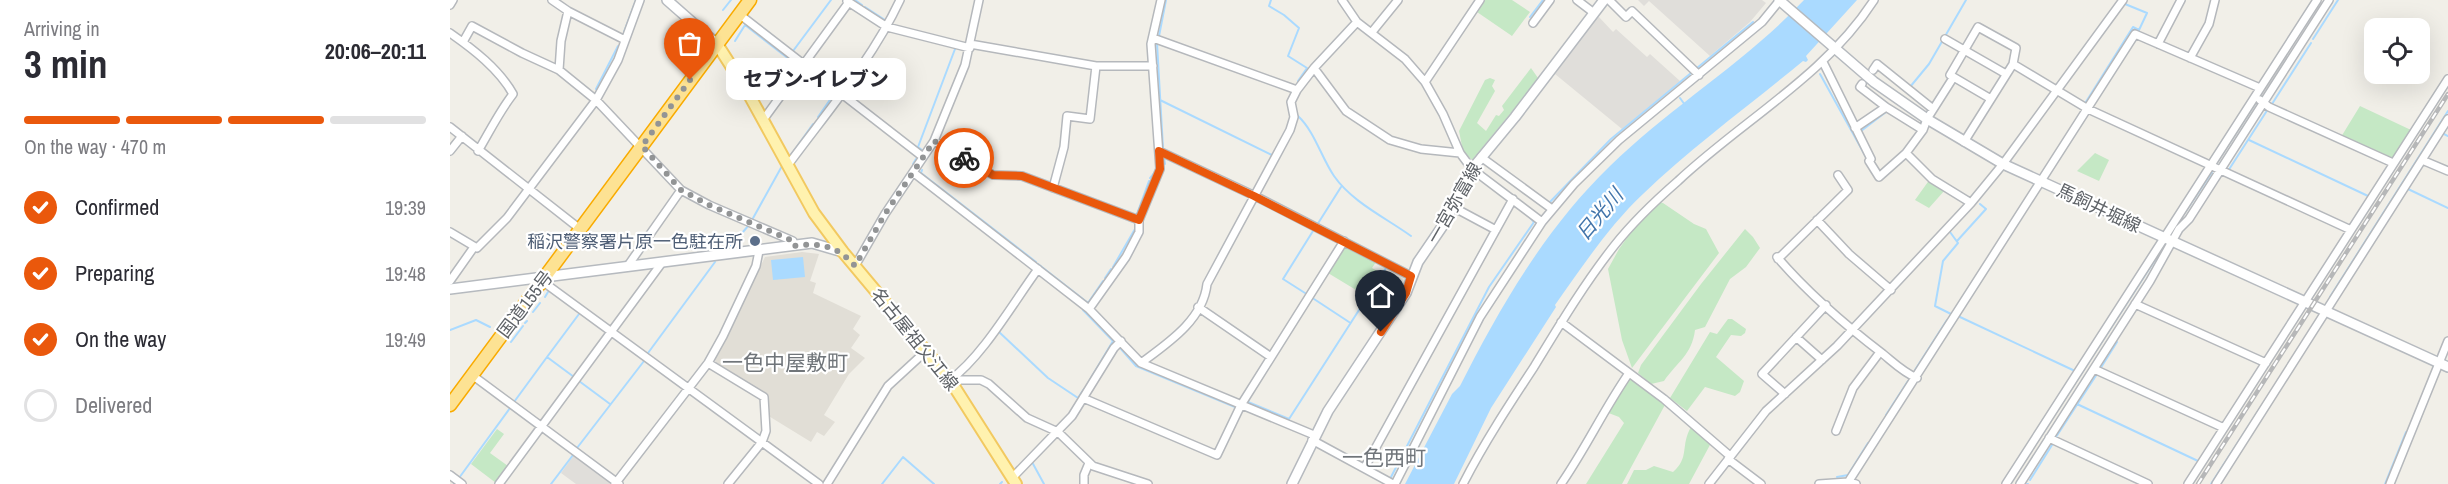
<!DOCTYPE html>
<html lang="en">
<head>
<meta charset="utf-8">
<style>
  body { margin:0; font-family:"Archivo Narrow","Noto Sans JP",sans-serif; background:#f7f7f7; color:#2b2b33; height:100vh; display:flex; flex-direction:column; font-size:22px; white-space:nowrap }
  * { box-sizing:border-box; margin:0 }
  p { font-size:20px; color:#7c7c81 }
  .icon { flex:none; width:33px; height:33px; fill:none; stroke:currentColor; stroke-width:2; stroke-linecap:round; stroke-linejoin:round }
  .map { position:relative; flex:1; overflow:hidden }
  .sheet { display:flex; flex-direction:column; background:#fff; width:450px }
  .sheet>* { flex:none }
  .buttons { position:absolute; left:1914px; top:18px; display:grid; gap:12px }
  .buttons a { display:grid; place-items:center; width:66px; height:66px; border-radius:12px; background:#fff; box-shadow:0 6px 24px #0002; font-size:30px }
  .pin { position:absolute; display:grid; place-items:center; width:51px; height:51px; color:#fff; margin:-62px -26px; border-radius:50% 50% 50% 0; rotate:-45deg; box-shadow:0 0 6px #0007 }
  .pin .icon { rotate:45deg }
  .courier { position:absolute; display:grid; place-items:center; width:60px; height:60px; margin:-30px; border:4px solid #ea580c; border-radius:50%; background:#fff; color:#222; box-shadow:0 2px 8px #0007 }
  .bubble { position:absolute; height:42px; border-radius:12px; background:#fff; box-shadow:0 6px 24px #0002; font-size:20px; font-weight:800; line-height:42px; text-align:center }
  .overview em { font-style:normal; font-weight:800 }
  .overview div { display:flex; flex-direction:column-reverse }
  .overview { display:flex; align-items:center; justify-content:space-between; height:102px; padding:0 24px }
  h1 { font-size:39px; font-weight:800; line-height:45px }
  .bar { display:grid; grid-template-columns:repeat(4,1fr); gap:9px 6px; align-content:center; height:72px; padding:0 24px }
  .bar i { height:8px; border-radius:4px; background:#e1e1e2 }
  .bar .selected { background:#ea580c }
  .bar p { grid-column:span 4 }
  ol { padding:0 24px; list-style:none }
  li { display:flex; align-items:center; gap:18px; height:66px }
  li p { margin-inline-start:auto }
  li .icon { padding:6px; border-radius:50%; background:#ea580c; color:#fff; stroke-width:4 }
  li:last-child { color:#7c7c81 }
  li i { width:33px; height:33px; border:3px solid #e1e1e2; border-radius:50% }
  main { display:flex; flex:1; min-height:0 }
  .map>svg:first-child { display:block }
  .industrial { fill:#e0deda }
  .education { fill:#e1ded6 }
  .green { fill:#c5e8c5 }
  .water { fill:#aadaff }
  .lines { fill:none; stroke-linecap:round; stroke-linejoin:round }
  .stream { stroke:#aadaff; stroke-width:2 }
  .street-casing { stroke:#b5b8bc; stroke-width:10 }
  .secondary-casing { stroke:#b6babf; stroke-width:12 }
  .primary-casing { stroke:#f2c960; stroke-width:14 }
  .highway-casing { stroke:#f9ab00; stroke-width:15 }
  .street { stroke:#fff; stroke-width:7 }
  .secondary { stroke:#fff; stroke-width:9 }
  .primary { stroke:#fff2af; stroke-width:10 }
  .highway { stroke:#fde293; stroke-width:12 }
  .rail-casing { stroke:#b6b7b8; stroke-width:4.5 }
  .rail { stroke:#fff; stroke-width:2; stroke-dasharray:7; stroke-linecap:butt }
  .done { stroke:#929495; stroke-width:6; stroke-dasharray:0 10.8 }
  .route { stroke:#ea580c; stroke-width:8 }
  .service-dot { fill:#5c6f8a; stroke:#fff; stroke-width:2 }
  .labels { text-anchor:middle; dominant-baseline:central; stroke-width:4.5; stroke-linejoin:round; paint-order:stroke }
  .street-label { font-size:18px; fill:#5f6368; stroke:#fff }
  .service-label { font-size:18px; fill:#4e5e75; stroke:#fff; text-anchor:end }
  .water-label { font-size:20px; font-style:italic; fill:#4174aa; stroke:#fff }
  .quarter-label { font-size:21px; fill:#70757a; stroke:#fff }
</style>
</head>
<body>
<main>
<section class="sheet">
<div class="overview"><div><h1>3 min</h1><p>Arriving in</p></div><em>20:06–20:11</em></div>
<div class="bar"><i class="selected"></i><i class="selected"></i><i class="selected"></i><i></i><p>On the way · 470 m</p></div>
<ol>
<li><svg class="icon" aria-label="check" viewBox="0 0 24 24"><path d="M5 12l5 5 9-10"/></svg>Confirmed<p>19:39</p></li>
<li><svg class="icon" aria-label="check" viewBox="0 0 24 24"><path d="M5 12l5 5 9-10"/></svg>Preparing<p>19:48</p></li>
<li><svg class="icon" aria-label="check" viewBox="0 0 24 24"><path d="M5 12l5 5 9-10"/></svg>On the way<p>19:49</p></li>
<li><i></i>Delivered</li>
</ol>
</section>
<div class="map">
<svg width="1998" height="484" viewBox="0 0 1998 484">
  <rect width="100%" height="100%" fill="#f1efe8"/>
  <path class="industrial" d="M1188 0H1312L1316 3 1300 22 1260 56 1199 1 1194 6Z
    M1148 16 1163 32 1166 29 1197 57 1200 54 1230 81 1172 129 1105 74Z
    M124 455 159 481 160 484H126L111 473Z"/>
  <path class="education" d="M352 252 369 254 360 281 366 283 363 293 411 316 403 329 410 335 401 348 415 358 399 374 374 415 385 422 374 436 367 432 361 442 317 415 316 395 266 364 265 359 315 257Z"/>
  <path class="green" d="M1035 0H1062L1080 12 1062 36 1027 12Z
    M1081 68 1088 78 1075 96 1022 160 1013 151 1009 131 1035 80 1040 78 1045 80 1042 86 1045 91 1027 123 1036 131 1046 115 1049 116 1054 110 1052 106Z
    M1910 106 1961 130 1944 157 1939 159 1891 137Z
    M1645 153 1659 160 1649 181 1627 171Z
    M1480 179 1495 190 1479 208 1465 200Z
    M1208 202 1213 203 1244 224 1256 229 1269 253 1182 368 1172 340 1158 269 1169 249 1192 217Z
    M1295 229 1303 237 1310 248 1296 267 1280 279 1255 327 1245 330C1242 355 1227 362 1214 381L1201 384 1188 373 1191 365 1251 284Z
    M898 247 926 262 922 268 931 273 916 296 878 273 893 250Z
    M1278 319H1282L1296 329 1295 333 1291 336 1281 335 1266 357 1294 381 1290 392 1285 396 1255 387 1237 411 1220 398 1260 332 1267 334Z
    M1179 376 1216 403 1172 484H1136L1174 423 1169 417 1156 412Z
    M1241 427H1244L1261 443 1239 484H1177L1184 470H1196L1204 466 1223 472C1240 457 1230 446 1241 427Z
    M47 429 54 434 40 453 58 466 46 483 21 464Z"/>
  <path class="water" d="M1354 0H1407L1356 56 1358 60 1356 62 1353 61C1300 105 1243 146 1193 194 1159 226 1132 267 1105 305L1106 307 1041 408 1004 484H955L1002 394 1010 386C1050 307 1095 229 1160 166 1221 106 1296 62 1354 0Z
    M353 257 355 277 323 280 321 260Z"/>
  <g class="lines">
    <path class="stream" d="M405 0 412 5
      M821 0 819 6 834 15 849 28 838 56 857 68 848 81
      M415 7 435 20
      M273 10 281 0
      M1080 17 1093 0
      M174 32 186 0
      M709 36 716 0
      M1863 39 1888 0
      M285 41 295 25 348 66
      M707 43 713 148
      M343 51 381 0
      M1247 68 1303 22
      M355 72 384 94 368 117
      M1370 74 1416 157
      M1460 87 1479 64 1516 0
      M146 89 168 46
      M1230 98 1235 105
      M710 100 822 155
      M1822 104 1861 43
      M1634 105 1683 27 1689 30 1697 13 1675 4
      M848 116C865 132 871 157 884 176 902 202 936 218 961 236
      M1411 131 1436 112
      M1994 134 1998 136
      M1799 140 1918 196
      M472 150 468 147 505 49
      M339 158 363 124
      M714 158 715 164
      M463 164 466 159
      M1766 164 1806 102
      M472 170 471 173 586 262
      M1778 171 1818 109
      M700 178 704 173
      M1958 189 1998 208
      M1099 203 1161 139 1241 73
      M687 214 699 181
      M302 220 332 166
      M867 225 891 187
      M1726 226 1762 172
      M1500 232 1508 243 1493 261 1485 306 1501 314 1500 316
      M1507 241 1536 209 1530 204
      M279 248 299 225
      M588 264 638 303 653 281
      M663 267 685 229
      M655 278 661 269
      M855 293 833 279 863 231
      M95 297 98 292
      M1880 297 1998 111
      M864 299 899 322
      M633 310 663 341 638 383
      M83 312 90 303
      M1510 317 1625 371
      M75 323 77 321
      M0 330 26 320 40 327
      M548 331 598 378 628 398 634 389
      M61 342 73 326
      M671 349 686 366 785 407
      M198 353 265 262
      M1650 369 1667 342
      M1465 370 1497 320
      M124 377 97 357 129 314
      M129 381 160 404
      M64 402 97 357
      M798 402 839 419 936 268
      M639 404 669 417
      M1627 404 1748 461
      M1436 415 1458 381
      M1606 437 1647 374
      M1422 438 1433 421
      M127 448 194 361
      M582 462 594 484
      M1387 477 1398 475 1418 443
      M9 478 60 408
      M940 479 1039 287 1084 222 1078 215
      M1580 480 1602 445
      M4 484V483
      M101 484 123 455
      M432 484 453 457 484 484
      M550 484 552 482
      M1560 484 1710 252
      M1577 484H1578
      M1761 484 1833 373
      M1935 484 1956 432"/>
    <g class="street-casing">
      <path id="street" d="M102 0 118 11 111 41 109 70 146 100 231 190 259 205 343 241 344 246
        M892 0 907 22 955 59 975 82 993 114 1010 153 1022 169 1092 222
        M1127 0 1144 13
        M1159 0 1176 17 1182 11 1249 75
        M397 1 437 27 520 48
        M0 5 3 0
        M118 11 175 40
        M289 14 473 157
        M1083 23 1100 0
        M922 32 948 0
        M0 33C23 49 49 69 63 94 49 112 40 131 28 151
        M703 38 847 90
        M1495 39 1556 74
        M13 42 22 26 72 53 109 70
        M520 44 646 66H703
        M1708 44 1731 0
        M1740 58 1759 24 1765 0
        M1373 62 1421 159 1419 161 1429 177 1456 153 1473 130 1477 119 1503 78
        M1563 64 1638 109 1901 230
        M864 68 896 111 940 140 971 149 1010 153
        M1423 70 1427 64 1483 109
        M975 82 1030 0
        M1412 84 1410 87 1436 107 1473 130
        M1810 100 1819 107 1943 163
        M313 120 399 2
        M0 127 130 229
        M1405 128 1436 107
        M484 141 543 175 572 176 689 220
        M1514 142 1563 64 1566 48 1528 27 1500 75 1541 99
        M0 151 12 136
        M709 151 805 196 961 276
        M1456 153 1482 179 1521 203
        M1031 157 1102 209
        M1972 160 1998 171
        M338 165C377 112 422 60 450 0
        M464 173 639 309 691 363 864 435
        M603 188 614 147 617 116 640 119 646 66
        M1003 207 1046 230
        M1367 220 1399 254 1441 290
        M0 232 27 248 57 218 146 100 168 60 190 0
        M1327 257C1358 293 1395 325 1433 354 1444 363 1454 373 1467 378
        M1328 259 1398 190 1388 175
        M405 266 435 214 484 141 515 65 529 0
        M177 267 231 190
        M0 281 24 247
        M92 281 369 484
        M1685 304 1816 363
        M748 307 821 357
        M639 309 676 257 689 232V220L710 169 701 44 711 0
        M1111 322 1214 399 1280 456
        M1346 337 1372 360
        M258 363 314 397 316 431 312 442 278 484
        M691 363C718 343 753 320 757 284L840 130 844 117 841 102 847 90 864 68 907 22
        M1644 369 1774 428
        M22 375 169 484
        M500 380H531L539 384 577 418 608 432 643 466 698 484
        M500 380C533 356 563 303 588 269
        M1335 394 1312 374 1376 305
        M633 398 767 455 791 405 894 241
        M1386 431 1403 388 1430 352
        M1599 438 1698 484
        M862 440 943 484
        M1278 459 1311 484
        M915 467 1063 199
        M0 475 12 484
        M562 478 622 416 664 348 671 341
        M49 484 211 264
        M165 484 258 363 273 336 306 266 309 251
        M377 484 438 386 476 351
        M634 484V475L639 463
        M945 484 1030 317 1092 222 1124 184 1169 140 1312 22 1330 0
        M1013 484C1034 443 1059 405 1084 367 1109 326 1134 284 1164 246 1183 222 1205 201 1228 181 1293 120 1375 76 1424 0
        M1111 484C1136 448 1154 409 1179 373
        M1259 484 1316 411 1387 346 1521 203 1553 164 1673 0
        M1369 484 1398 482 1406 484
        M1397 484 1685 34 1810 88
        M1556 484 1867 0
        M1570 484 1700 281 1729 229 1739 219 1879 0
        M1738 484 1998 79
        M1766 484 1998 119
        M1940 484 1998 341"/>
    </g>
    <g class="secondary-casing">
      <path id="secondary" d="M217 0 267 44
        M1329 0 1424 82 1477 119 1553 164 1998 367
        M0 289 362 243 393 252
        M842 484 878 411 956 293 968 262 996 221 1009 190 1022 169 1065 117 1154 0"/>
    </g>
    <g class="primary-casing">
      <path id="primary" d="M267 44 297 91 364 213 393 252 500 380 566 484"/>
    </g>
    <g class="highway-casing">
      <path id="highway" d="M0 405 300 0"/>
    </g>
    <use href="#street" class="street"/>
    <use href="#secondary" class="secondary"/>
    <use href="#primary" class="primary"/>
    <use href="#highway" class="highway"/>
    <g class="rail-casing">
      <path id="rail" d="M1748 484 1998 94"/>
    </g>
    <use href="#rail" class="rail"/>
  </g>
  <g class="lines">
    <path class="done" d="M240 80 192 146 231 190 259 205 343 241 344 246C371 242 387 246 405 266L435 214 484 141 514 158"/>
    <path class="route" d="M514 158 543 175 572 176 689 220 710 169 709 151 804 196 961 276 956 293 931 332"/>
  </g>
  <circle class="service-dot" cx="305" cy="241" r="6"/>
  <g class="labels">
    <g class="street-label">
      <text transform="translate(1004 203) rotate(-60)">一宮弥富線</text>
      <text transform="translate(1649 208) rotate(25)">馬飼井堀線</text>
      <text transform="translate(75 304) rotate(-53)">国道155号</text>
      <text transform="translate(465 339) rotate(51)">名古屋祖父江線</text>
    </g>
    <g class="service-label">
      <text x="293" y="241">稲沢警察署片原一色駐在所</text>
    </g>
    <g class="water-label">
      <text transform="translate(1149 214) rotate(-50)">日光川</text>
    </g>
    <g class="quarter-label">
      <text x="335" y="362">一色中屋敷町</text>
      <text x="934" y="457">一色西町</text>
    </g>
  </g>
</svg>
<div class="buttons">
<a><svg class="icon" aria-label="locate" viewBox="0 0 24 24"><circle cx="12" cy="12" r="6"/><path d="M12 2v4M12 18v4M2 12h4M18 12h4"/></svg></a>
</div>
<div class="pin" style="left:240px;top:80px;background:#ea580c"><svg class="icon" aria-label="bag" viewBox="0 0 24 24"><path d="M5 8h14l-1 12H6zM9 8a3 3 0 0 1 6 0"/></svg></div>
<div class="pin" style="left:931px;top:332px;background:#1f2937"><svg class="icon" aria-label="home" viewBox="0 0 24 24"><path d="M3 11l9-7 9 7M6 9v11h12V9"/></svg></div>
<div class="courier" style="left:514px;top:158px"><svg class="icon" aria-label="bike" viewBox="0 0 24 24"><circle cx="6" cy="16" r="4"/><circle cx="18" cy="16" r="4"/><path d="M6 16l4-8h5l3 8M10 8l3 8H6M13 5h3"/></svg></div>
<div class="bubble" style="left:276px;top:58px;width:180px">セブン-イレブン</div>
</div>
</main>
</body>
</html>
